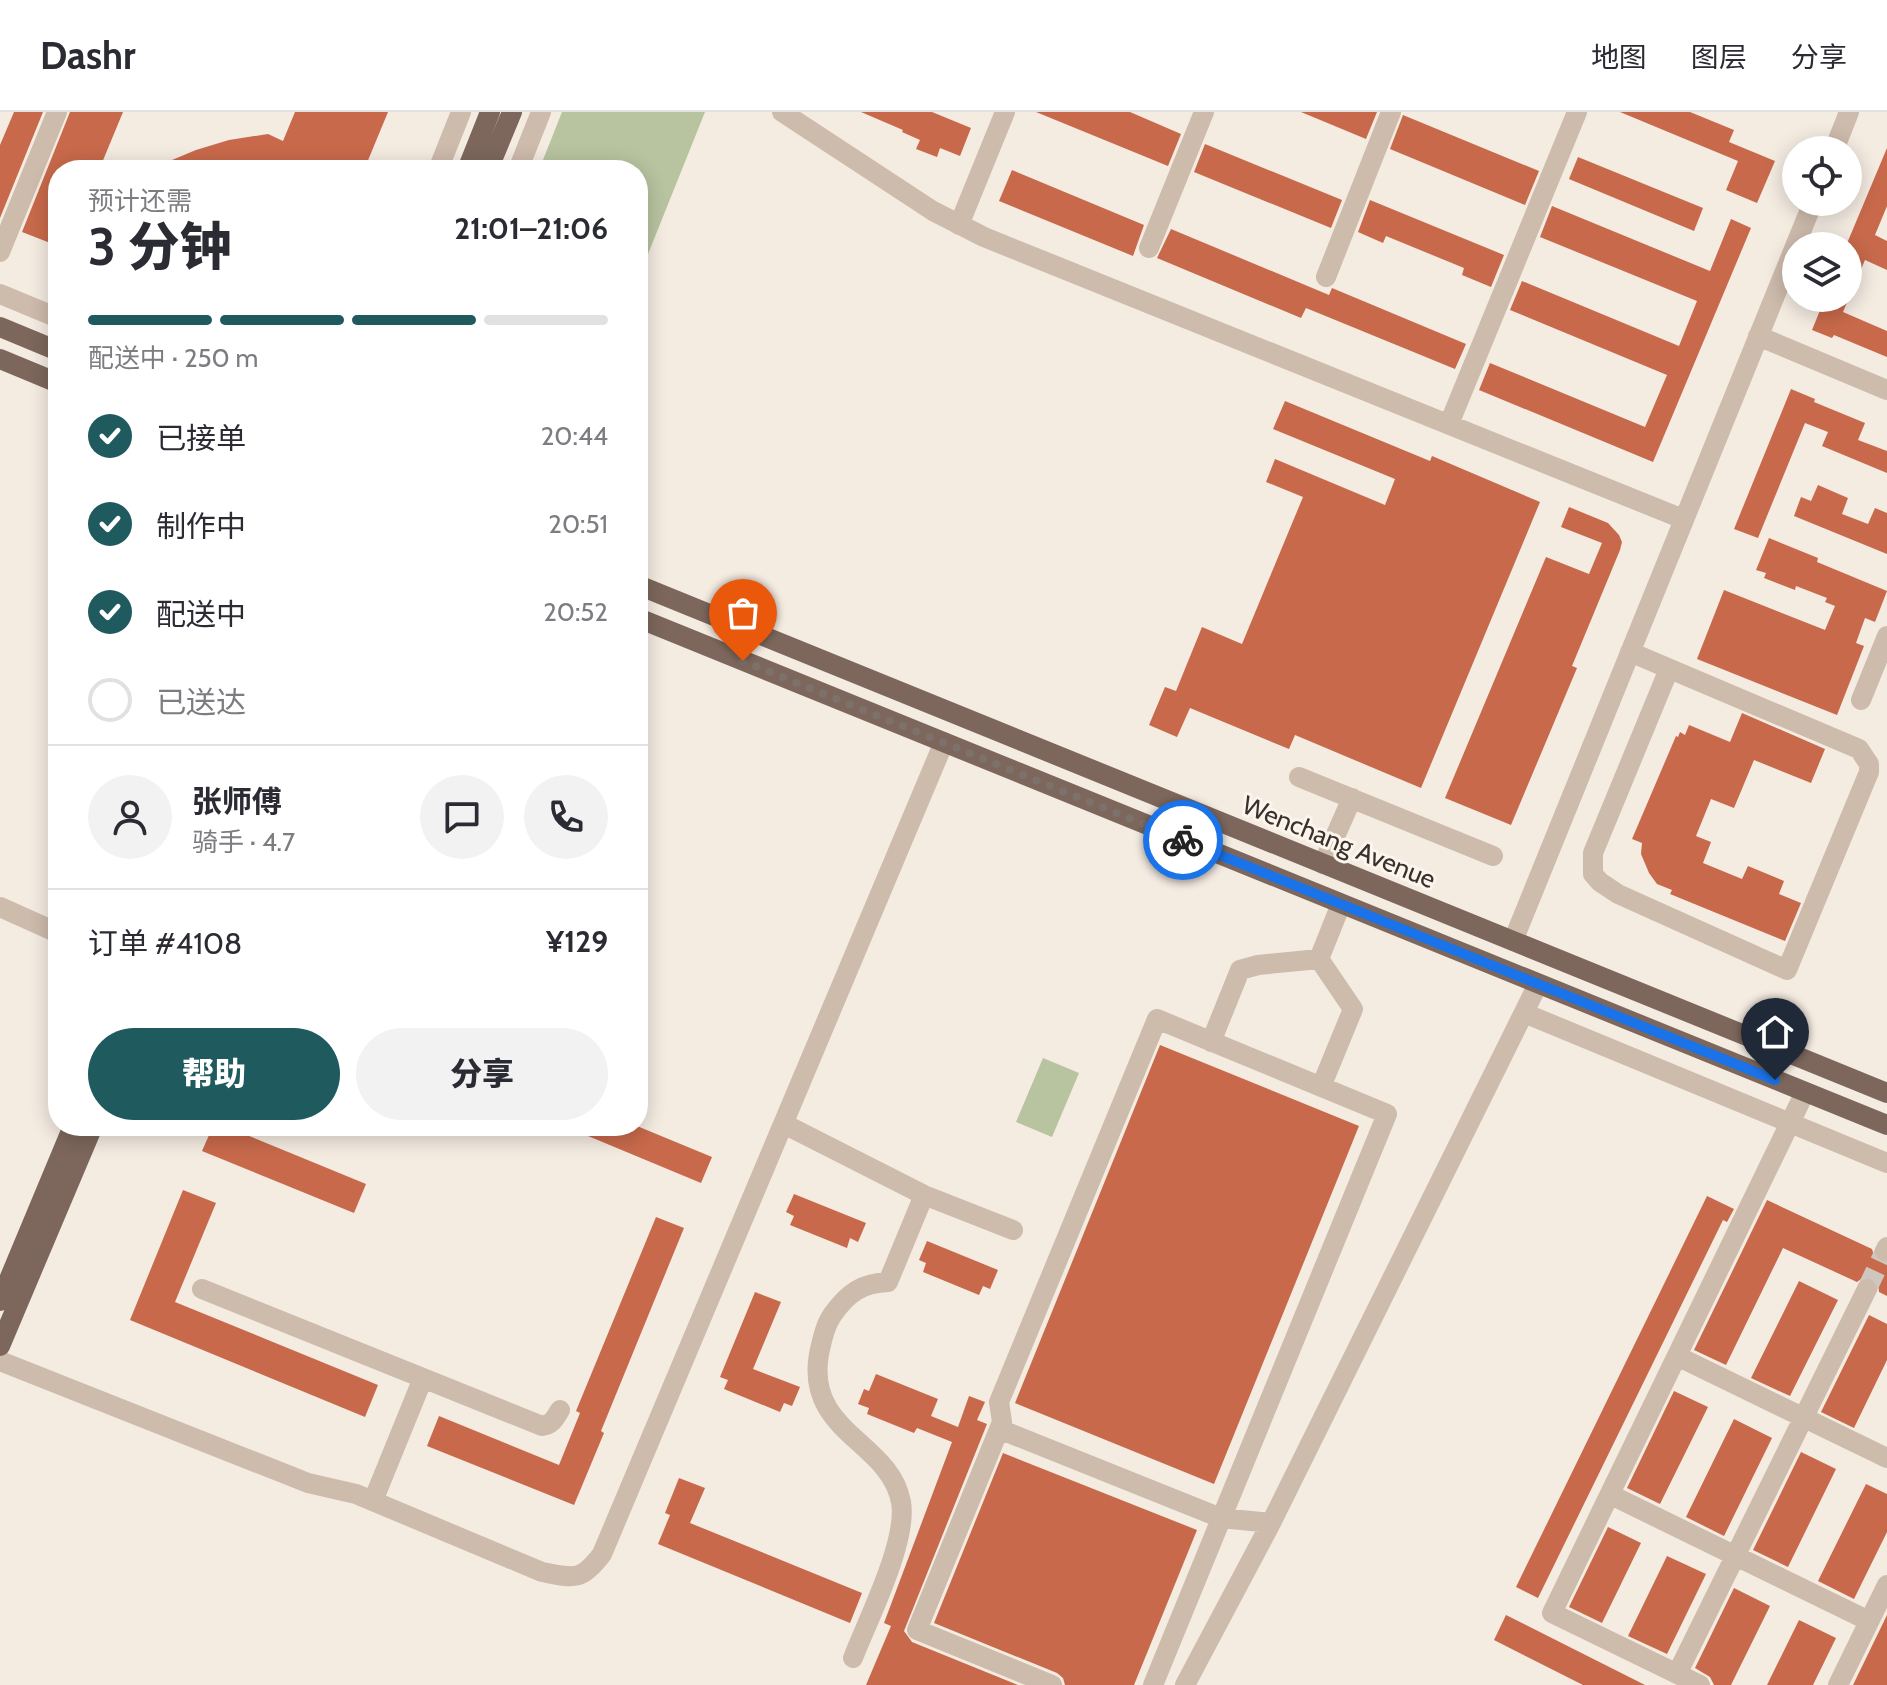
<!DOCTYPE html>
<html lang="zh">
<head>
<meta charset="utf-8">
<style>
  body { margin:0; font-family:Cabin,"Noto Sans SC",sans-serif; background:#f2f2f3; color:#2b2b33; height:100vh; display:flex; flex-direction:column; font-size:30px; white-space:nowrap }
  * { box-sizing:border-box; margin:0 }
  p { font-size:26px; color:#7c7c81 }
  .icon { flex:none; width:44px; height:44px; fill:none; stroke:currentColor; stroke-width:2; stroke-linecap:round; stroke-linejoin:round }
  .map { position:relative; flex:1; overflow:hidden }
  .sheet { position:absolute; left:48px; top:48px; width:600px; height:976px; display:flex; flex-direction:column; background:#fff; border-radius:32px; box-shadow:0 4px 20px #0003 }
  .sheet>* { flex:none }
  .controls { position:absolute; left:1782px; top:24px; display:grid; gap:16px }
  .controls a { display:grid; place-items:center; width:80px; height:80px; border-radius:50%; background:#fff; box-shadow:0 4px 20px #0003; font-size:40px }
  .pin { position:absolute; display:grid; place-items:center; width:68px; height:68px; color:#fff; margin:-82px -34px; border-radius:50% 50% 50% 0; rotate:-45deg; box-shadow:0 0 8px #0007 }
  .pin .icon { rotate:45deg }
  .courier { position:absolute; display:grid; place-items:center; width:80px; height:80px; margin:-40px; border:6px solid #1a73e8; border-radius:50%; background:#fff; color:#222; box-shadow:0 2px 10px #0007 }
  .overview em { font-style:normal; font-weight:800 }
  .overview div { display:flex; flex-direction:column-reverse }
  .overview { display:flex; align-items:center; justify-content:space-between; height:136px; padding:0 40px }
  h1 { font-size:52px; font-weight:800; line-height:60px }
  .bar { display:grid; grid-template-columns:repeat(4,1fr); gap:12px 8px; align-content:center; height:96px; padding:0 40px }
  .bar i { height:10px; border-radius:6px; background:#e1e1e2 }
  .bar .on { background:#1f5a5e }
  .bar p { grid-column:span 4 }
  .line { display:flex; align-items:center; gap:20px; padding:0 40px; border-top:2px solid #e1e1e2 }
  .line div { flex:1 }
  .round { display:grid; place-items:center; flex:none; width:84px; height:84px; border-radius:42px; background:#f2f2f3 }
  ol { padding:0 40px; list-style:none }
  li { display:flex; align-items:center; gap:24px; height:88px }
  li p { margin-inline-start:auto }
  li .icon { padding:8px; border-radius:50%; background:#1f5a5e; color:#fff; stroke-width:4 }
  li:last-child { color:#7c7c81 }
  li i { width:44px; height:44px; border:4px solid #e1e1e2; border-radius:50% }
  .button { display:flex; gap:16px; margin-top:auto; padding:16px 40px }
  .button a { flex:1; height:92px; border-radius:48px; background:#1f5a5e; color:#fff; font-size:32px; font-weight:800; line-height:92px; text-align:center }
  .button a+a { background:#f2f2f3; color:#2b2b33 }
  header { display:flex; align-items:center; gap:48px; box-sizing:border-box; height:112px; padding:0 40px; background:#fff; border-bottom:2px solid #e1e1e2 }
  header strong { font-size:38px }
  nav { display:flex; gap:44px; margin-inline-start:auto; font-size:28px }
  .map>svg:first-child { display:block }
  .green { fill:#b8c4a0 }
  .building { fill:#c8694b }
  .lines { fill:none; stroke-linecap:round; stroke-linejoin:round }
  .minor-tunnel { stroke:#cfc6bd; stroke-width:20; stroke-dasharray:20 10; stroke-linecap:butt }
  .minor { stroke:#cdbbac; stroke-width:20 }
  .major { stroke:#7d675c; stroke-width:20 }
  .done { stroke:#7c716b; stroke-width:8; stroke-dasharray:0 14.4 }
  .route { stroke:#1a73e8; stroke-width:10 }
  .labels { text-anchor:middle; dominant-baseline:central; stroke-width:6; stroke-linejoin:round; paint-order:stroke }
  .street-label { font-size:26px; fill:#3b302b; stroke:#fbf5ee }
</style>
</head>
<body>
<header>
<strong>Dashr</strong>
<nav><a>地图</a><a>图层</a><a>分享</a></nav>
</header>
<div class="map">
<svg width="1887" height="1573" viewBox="0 0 1887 1573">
  <rect width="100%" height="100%" fill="#f4ebe1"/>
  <path class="green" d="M562 0H705L638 167V58H539Z
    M1043 946 1079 961 1052 1025 1016 1010Z"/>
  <path class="building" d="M14 0H43L0 106V33Z
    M70 0H123L99 58H58V134L22 120Z
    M295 0H388L364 58H148L196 38 229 28 268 22 283 29Z
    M861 0H932L971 16 960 44 940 36 937 45 916 37 920 28 902 20 903 18Z
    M1036 0H1130L1181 22 1168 54Z
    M1301 0H1377L1366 27Z
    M1620 0H1690L1734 18 1729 30 1775 49 1757 91 1726 78 1738 49Z
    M1403 3 1539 59 1525 93 1390 37Z
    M1205 32 1342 88 1331 116 1194 60Z
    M1887 36V94L1875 123 1887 129V158L1865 148 1843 200 1887 219V245L1834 223 1832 226 1812 218 1825 186H1848V129Z
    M1578 45 1703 96 1694 119 1569 67Z
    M1012 58 1144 113 1133 144 999 89Z
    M1370 88 1504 143 1491 175 1462 163 1464 156 1386 124 1383 131 1358 120Z
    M1552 94 1710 159 1731 107 1751 116 1653 350 1479 278 1490 251 1645 315 1667 263 1510 198 1522 169 1679 234 1697 189 1540 125Z
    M1171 117 1329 183 1332 176 1466 232 1455 257 1306 196 1301 206 1157 146Z
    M1791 277 1815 287 1814 290 1865 311 1858 328 1887 339V361L1822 334 1828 320 1805 311 1758 426 1734 417Z
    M1285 289 1430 349 1432 344 1540 390 1421 676 1295 623 1289 637 1190 596 1177 625 1149 613 1165 575 1176 579 1202 515 1242 532 1303 385 1266 370 1275 347 1385 393 1395 367 1273 317Z
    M1818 373 1848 386 1842 402 1868 412 1875 396 1887 401V442L1794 404 1801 385 1811 389Z
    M1569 395 1608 411 1619 423 1622 430 1620 438 1572 554 1577 556 1511 713 1445 686 1546 445 1589 462 1602 431 1561 415Z
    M1769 426 1818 446 1817 450 1887 479 1875 510 1865 506 1856 531 1864 534 1837 603 1697 547 1724 478 1825 518 1835 494 1825 490 1827 486 1796 474 1795 478 1764 466 1766 461 1756 458Z
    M1742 601 1825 637 1811 671 1754 648 1734 696 1711 687 1696 724 1711 730 1703 751 1742 767 1748 754 1784 769 1779 782 1801 791 1785 829 1670 782 1672 778 1657 772 1649 761 1641 742 1642 731 1632 727 1676 624 1678 625 1680 620 1685 623 1689 613 1730 630Z
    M1160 933 1359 1014 1214 1372 1015 1291Z
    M213 1014H245L242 1021 366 1072 354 1101 202 1039Z
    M564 1014H637L712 1045 701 1071Z
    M183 1078 216 1091 175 1190 378 1273 365 1305 130 1208Z
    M794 1082 866 1111 858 1130 850 1126 847 1136 790 1113 794 1104 786 1100Z
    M1707 1084 1734 1097 1727 1110 1723 1108 1538 1486 1516 1475Z
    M1767 1088 1872 1137 1875 1147 1887 1152V1184L1879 1180 1878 1170 1872 1165 1865 1164 1857 1170 1783 1136 1726 1253 1694 1238Z
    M656 1105 684 1116 601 1319 604 1321 574 1393 427 1334 439 1304 559 1353 580 1301 576 1299Z
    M927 1129 998 1158 990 1177 983 1174 979 1183 923 1160 926 1151 919 1148Z
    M1799 1169 1838 1188 1790 1284 1751 1266Z
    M755 1180 781 1190 753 1257 800 1275 792 1294 784 1291 780 1300 724 1277 728 1268 720 1265Z
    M1869 1203 1887 1212V1248L1854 1316 1821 1300Z
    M876 1262 938 1287 931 1304 958 1315 969 1284 985 1290 977 1308 987 1312 904 1519 912 1530 1018 1573H866L891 1514 884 1511 952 1330 917 1316 914 1321 867 1302 869 1296 858 1292 864 1277 869 1279Z
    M1674 1279 1708 1295 1660 1392 1627 1376Z
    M1734 1307 1772 1326 1724 1424 1686 1405Z
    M1801 1340 1836 1357 1788 1455 1753 1438Z
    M1003 1341 1197 1418 1134 1573H1065L1063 1566 1057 1561 934 1511Z
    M679 1366 705 1376 690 1411 862 1481 850 1511 658 1432 670 1403 665 1401Z
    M1866 1372 1887 1382V1420L1854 1487 1818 1469Z
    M1608 1415 1641 1431 1602 1511 1569 1495Z
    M1667 1444 1706 1462 1667 1542 1628 1524Z
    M1734 1476 1770 1494 1731 1573H1714L1710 1565 1695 1556Z
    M1506 1503 1645 1573H1583L1494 1528Z
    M1887 1503V1573H1853Z
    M1799 1508 1836 1526 1813 1573H1767Z"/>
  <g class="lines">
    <path class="minor-tunnel" d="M1867 1177 1885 1139"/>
    <path class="minor" d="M782 0 933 99 984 125 1683 407
      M1834 38 1849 0
      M438 58 461 0
      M518 58 541 0
      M959 113 1005 0
      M1149 136 1204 0
      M0 140 57 0
      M1326 165 1391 0
      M0 182 58 206
      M1758 224 1887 278
      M1449 312 1577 0
      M1630 540 1859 637 1869 652V660L1787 858 1618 782 1600 770 1593 762V741L1669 557
      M1861 588 1887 524
      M1299 665 1493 744
      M1323 752 1352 686
      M0 795 58 821
      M1513 829 1813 90
      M1319 847 1341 792
      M1524 901 1887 1051
      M1211 930 1240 858 1258 853 1319 847 1353 897 1321 975
      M784 1012 924 1083 1013 1118
      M1885 1139 1887 1135
      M202 1177 542 1314C552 1313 555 1306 560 1298
      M1677 1244 1887 1346
      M0 1249 308 1371 356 1382 542 1460C574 1466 581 1470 602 1442L944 630
      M999 1317 1221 1406 1271 1411
      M1611 1383 1869 1509
      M373 1389 423 1266
      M853 1546C868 1507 908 1429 901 1390 890 1329 805 1321 819 1242 822 1228 825 1213 833 1202 848 1181 862 1171 888 1170L924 1083
      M1677 1562 1867 1177
      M1052 1573 917 1518 1002 1310 999 1290 1157 907 1387 1002 1153 1573
      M1185 1573 1271 1411 1538 872
      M1700 1573 1552 1501 1805 980
      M1838 1573 1887 1473"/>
    <path class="major" d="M467 58 490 0
      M488 58 512 0
      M0 215 58 239
      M0 247 58 271
      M638 473 1887 981
      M638 506 1887 1013
      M0 1189 73 1014
      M0 1234 93 1014"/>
  </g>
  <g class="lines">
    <path class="done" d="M743 549 1183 728"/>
    <path class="route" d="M1183 728 1775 968"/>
  </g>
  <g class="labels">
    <g class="street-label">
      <text transform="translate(1339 730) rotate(22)">Wenchang Avenue</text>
    </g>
  </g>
</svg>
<div class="controls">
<a><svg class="icon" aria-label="locate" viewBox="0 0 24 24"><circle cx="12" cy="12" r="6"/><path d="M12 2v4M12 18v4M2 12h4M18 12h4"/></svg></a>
<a><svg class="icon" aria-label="layers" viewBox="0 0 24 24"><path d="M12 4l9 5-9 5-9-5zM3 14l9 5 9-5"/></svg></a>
</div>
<div class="pin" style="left:743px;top:549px;background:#ea580c"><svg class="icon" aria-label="bag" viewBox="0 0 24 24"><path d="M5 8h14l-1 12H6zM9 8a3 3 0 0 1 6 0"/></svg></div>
<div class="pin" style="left:1775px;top:968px;background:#1f2937"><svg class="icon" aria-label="home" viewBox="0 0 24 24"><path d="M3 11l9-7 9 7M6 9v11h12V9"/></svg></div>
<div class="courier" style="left:1183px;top:728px"><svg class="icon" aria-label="bike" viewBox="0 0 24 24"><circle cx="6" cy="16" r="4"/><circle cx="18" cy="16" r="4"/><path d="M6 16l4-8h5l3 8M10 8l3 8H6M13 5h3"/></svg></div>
<section class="sheet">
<div class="overview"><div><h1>3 分钟</h1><p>预计还需</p></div><em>21:01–21:06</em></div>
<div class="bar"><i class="on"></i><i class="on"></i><i class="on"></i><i></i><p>配送中 · 250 m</p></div>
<ol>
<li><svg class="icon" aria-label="check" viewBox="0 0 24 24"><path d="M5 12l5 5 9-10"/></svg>已接单<p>20:44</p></li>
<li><svg class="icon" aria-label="check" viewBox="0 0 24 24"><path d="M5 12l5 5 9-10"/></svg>制作中<p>20:51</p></li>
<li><svg class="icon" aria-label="check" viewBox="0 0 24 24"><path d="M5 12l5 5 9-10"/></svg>配送中<p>20:52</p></li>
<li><i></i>已送达</li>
</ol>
<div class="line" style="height:144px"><a class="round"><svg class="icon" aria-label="person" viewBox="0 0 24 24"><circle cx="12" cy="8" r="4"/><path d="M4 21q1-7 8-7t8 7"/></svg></a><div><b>张师傅</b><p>骑手 · 4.7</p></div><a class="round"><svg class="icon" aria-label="chat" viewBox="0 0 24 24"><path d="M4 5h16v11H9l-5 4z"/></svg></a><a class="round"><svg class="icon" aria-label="phone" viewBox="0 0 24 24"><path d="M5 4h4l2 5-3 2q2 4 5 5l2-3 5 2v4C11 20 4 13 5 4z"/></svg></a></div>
<div class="line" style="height:104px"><div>订单 #4108</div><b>¥129</b></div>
<div class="button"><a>帮助</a><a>分享</a></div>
</section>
</div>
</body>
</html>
